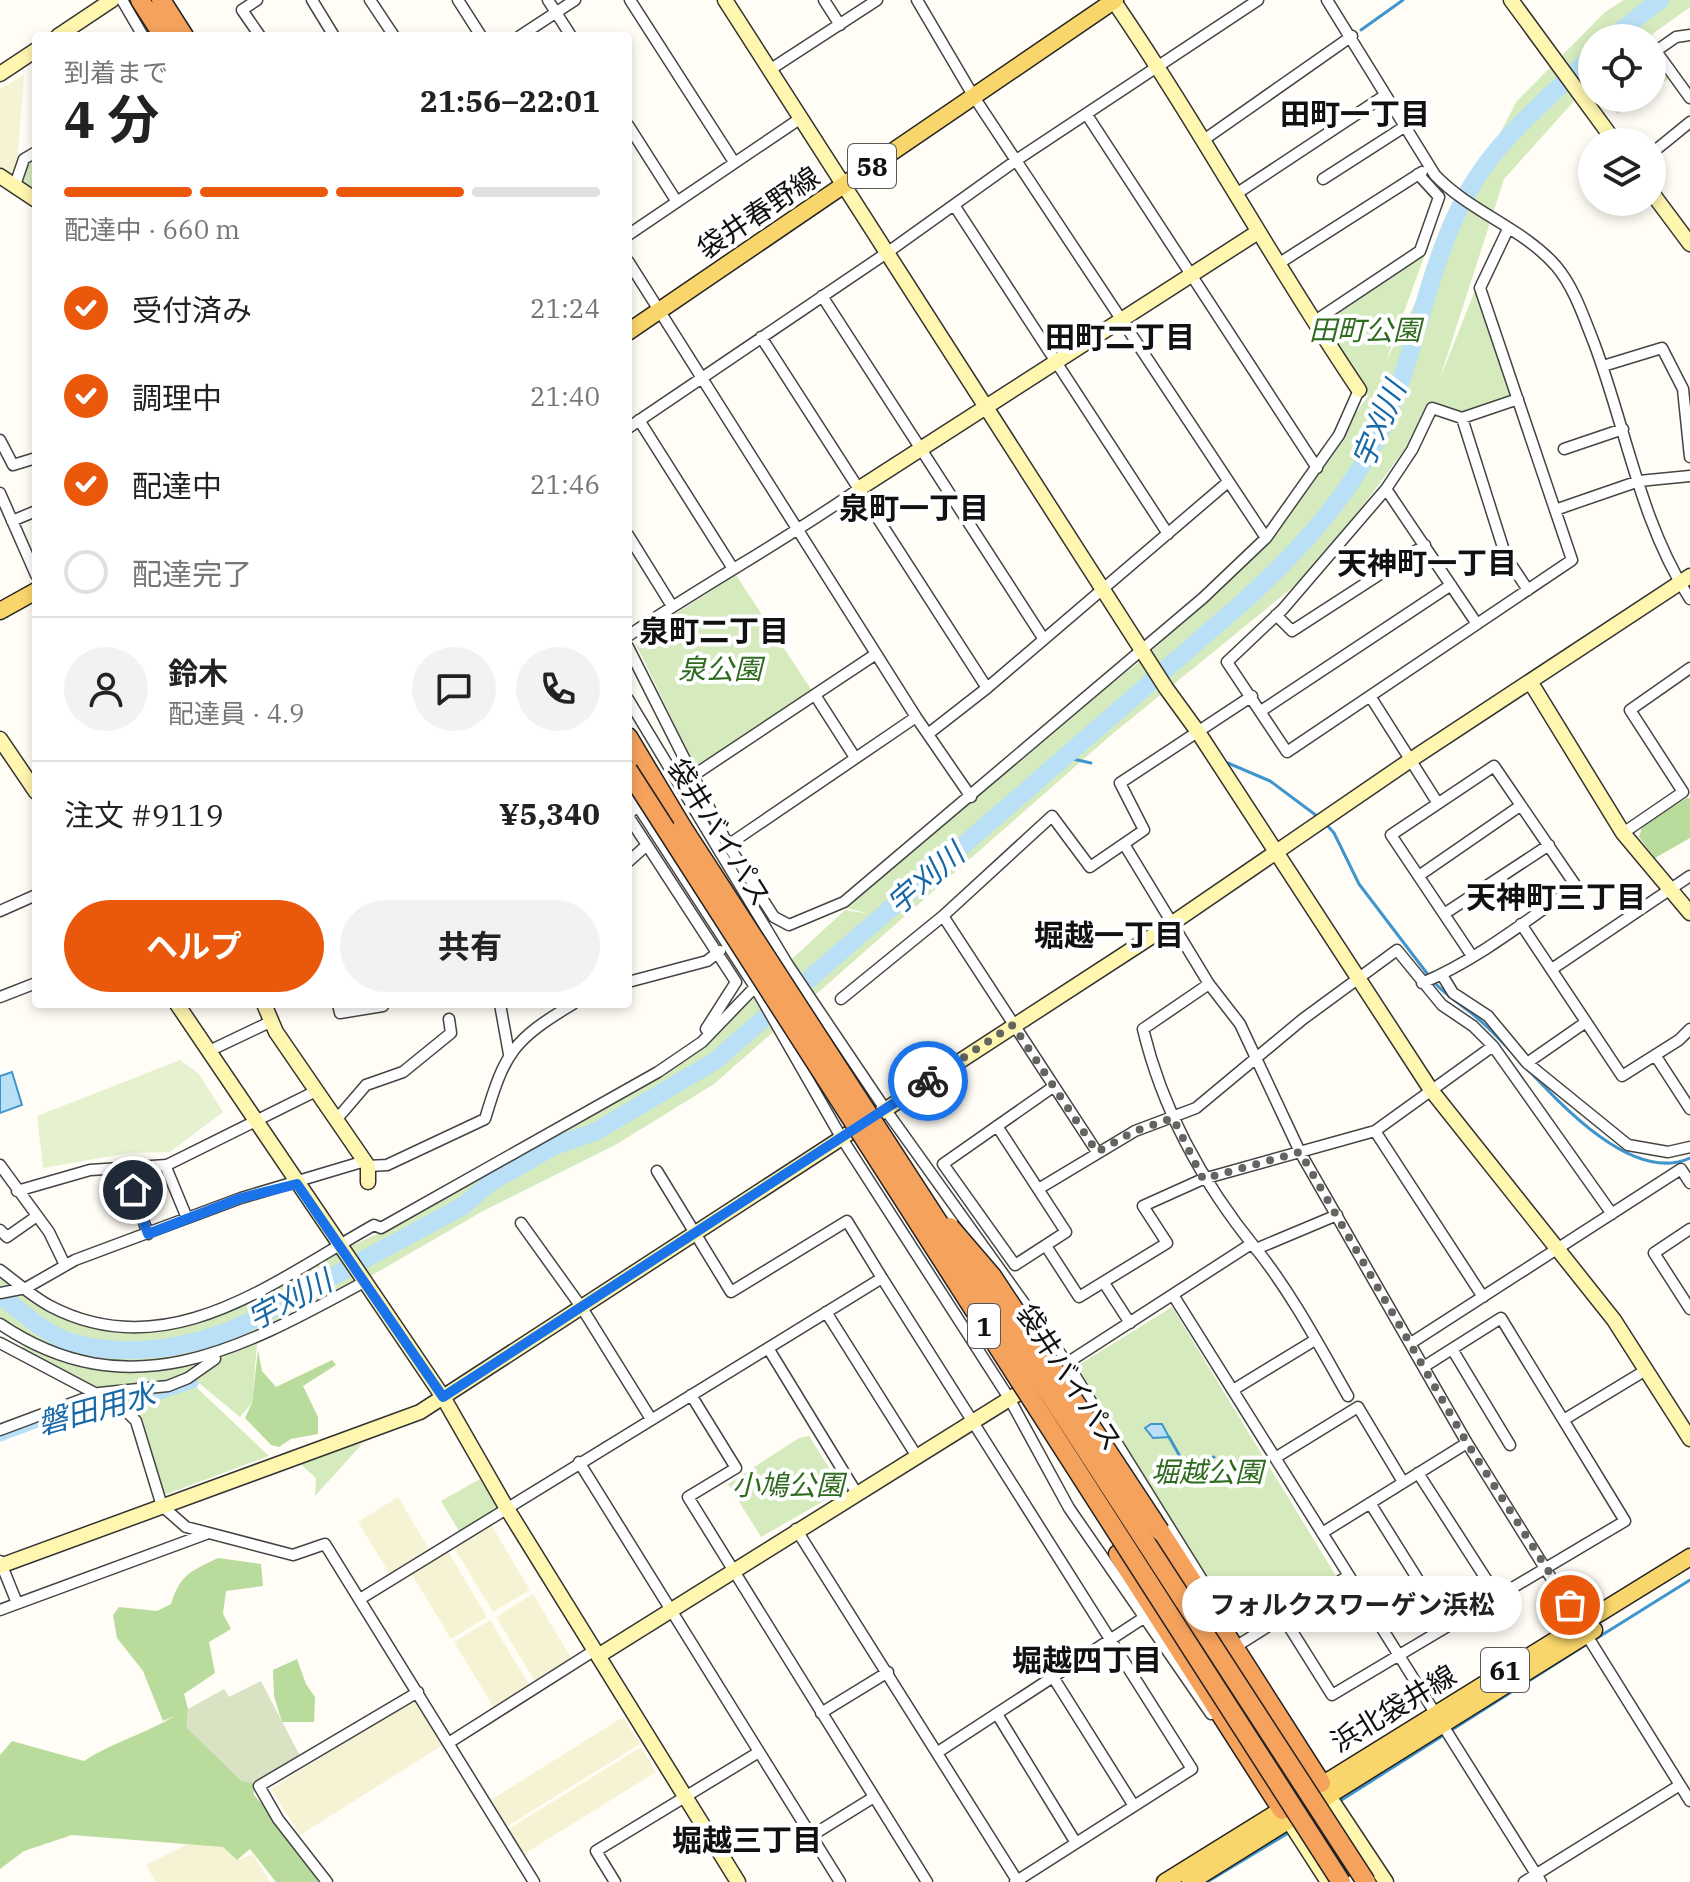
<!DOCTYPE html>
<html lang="ja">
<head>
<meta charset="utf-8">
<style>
  body { margin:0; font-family:"IBM Plex Serif","Noto Sans JP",serif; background:#f2f2f2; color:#222; height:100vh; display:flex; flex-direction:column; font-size:30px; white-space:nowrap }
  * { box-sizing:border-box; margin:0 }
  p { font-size:26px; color:#767676 }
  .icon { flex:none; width:44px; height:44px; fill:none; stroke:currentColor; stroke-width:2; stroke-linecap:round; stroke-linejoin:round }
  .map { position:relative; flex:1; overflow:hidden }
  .sheet { position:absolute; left:32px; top:32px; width:600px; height:976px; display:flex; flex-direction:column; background:#fff; border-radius:8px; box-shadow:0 4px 12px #0003 }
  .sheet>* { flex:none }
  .buttons { position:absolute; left:1578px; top:24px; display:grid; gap:16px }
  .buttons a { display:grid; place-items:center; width:88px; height:88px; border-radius:50%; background:#fff; box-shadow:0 4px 12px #0003; font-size:40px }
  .pin { position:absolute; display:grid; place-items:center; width:68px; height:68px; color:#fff; margin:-34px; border:4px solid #fff; border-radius:50%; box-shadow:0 2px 8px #0007 }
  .courier { position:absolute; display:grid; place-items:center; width:80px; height:80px; margin:-40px; border:6px solid #1a73e8; border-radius:50%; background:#fff; color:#222; box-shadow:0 2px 10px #0007 }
  .bubble { position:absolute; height:56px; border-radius:28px; background:#fff; box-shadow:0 4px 12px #0003; font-size:26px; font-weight:700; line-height:56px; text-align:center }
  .headline em { font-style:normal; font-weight:700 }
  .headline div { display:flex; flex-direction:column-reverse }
  .headline { display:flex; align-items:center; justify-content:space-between; height:136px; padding:0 32px }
  h1 { font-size:52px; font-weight:700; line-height:60px }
  .bar { display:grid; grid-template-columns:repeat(4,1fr); gap:12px 8px; align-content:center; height:96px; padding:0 32px }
  .bar i { height:10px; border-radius:6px; background:#e0e0e0 }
  .bar .on { background:#ea580c }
  .bar p { grid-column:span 4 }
  .line { display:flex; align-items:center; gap:20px; padding:0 32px; border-top:2px solid #e0e0e0 }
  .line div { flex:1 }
  .round { display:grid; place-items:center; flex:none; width:84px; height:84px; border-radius:42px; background:#f2f2f2 }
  ol { padding:0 32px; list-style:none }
  li { display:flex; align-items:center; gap:24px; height:88px }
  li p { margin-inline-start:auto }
  li .icon { padding:8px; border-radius:50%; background:#ea580c; color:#fff; stroke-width:4 }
  li:last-child { color:#767676 }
  li i { width:44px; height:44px; border:4px solid #e0e0e0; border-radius:50% }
  .cta { display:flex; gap:16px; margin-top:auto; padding:16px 32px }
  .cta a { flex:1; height:92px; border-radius:48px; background:#ea580c; color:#fff; font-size:32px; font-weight:700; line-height:92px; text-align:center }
  .cta a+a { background:#f2f2f2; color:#222 }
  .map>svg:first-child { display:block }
  .farmland { fill:#f6f3d4 }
  .green { fill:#d5ebbd }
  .forest { fill:#b9dc9c }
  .cemetery { fill:#d9e3c4 }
  .pitch { fill:#e6f2cf }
  .water { fill:#b9e0f7; stroke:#3f96cf; stroke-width:2 }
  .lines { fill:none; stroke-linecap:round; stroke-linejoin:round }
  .stream { stroke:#3f96cf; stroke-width:3 }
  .canal { stroke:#b9e0f7; stroke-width:11 }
  .river { stroke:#b9e0f7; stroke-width:18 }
  .street-casing { stroke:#444; stroke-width:13 }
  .secondary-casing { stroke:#333; stroke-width:17 }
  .primary-casing { stroke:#222; stroke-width:19 }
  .highway-casing { stroke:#222; stroke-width:21 }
  .street { stroke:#fff; stroke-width:10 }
  .secondary { stroke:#fff6b0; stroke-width:14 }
  .primary { stroke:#f9d66b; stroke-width:16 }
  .highway { stroke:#f5a25d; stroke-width:18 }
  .highway-bridge-casing { stroke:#222; stroke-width:21; stroke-linecap:butt }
  .highway-bridge { stroke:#f5a25d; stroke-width:18 }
  .done { stroke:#646461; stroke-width:8; stroke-dasharray:0 14.4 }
  .route { stroke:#1a73e8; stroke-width:10 }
  .labels { text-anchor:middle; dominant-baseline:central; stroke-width:8; stroke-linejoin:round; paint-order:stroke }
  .shield { fill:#fff; stroke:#585858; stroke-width:2 }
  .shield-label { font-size:26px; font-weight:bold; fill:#111 }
  .street-label { font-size:28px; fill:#111; stroke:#fff }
  .park-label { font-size:28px; font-style:italic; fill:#2f6b1f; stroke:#fff }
  .neighbourhood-label { font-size:30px; font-weight:bold; fill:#111; stroke:#fff }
  .water-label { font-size:30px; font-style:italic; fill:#1768a6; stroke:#fff }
</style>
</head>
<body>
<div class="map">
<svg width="1690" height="1882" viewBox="0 0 1690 1882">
  <rect width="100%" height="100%" fill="#fffdf5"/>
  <path class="farmland" d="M24 75 18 155 12 178 0 172V89Z
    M398 1497 429 1549 389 1573 358 1522Z
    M490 1523 530 1590 493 1612 453 1546Z
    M447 1550 487 1617 451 1639 411 1573Z
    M533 1594 573 1661 536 1683 496 1617Z
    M490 1620 530 1686 494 1708 454 1642Z
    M414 1699 443 1745 300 1835 271 1789Z
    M623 1717 640 1744 506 1827 491 1800Z
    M641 1747 656 1772 524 1854 507 1830Z
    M190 1843 223 1847 237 1860 253 1854 270 1882H156L146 1865Z"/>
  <path class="green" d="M1624 0H1690V7L1647 38H1592V81L1504 179 1439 381 1476 288 1512 391 1509 396 1462 413 1432 401 1426 420 1319 566 1110 736 714 1084 617 1144 483 1211 293 1321 231 1349 257 1344 252 1403 240 1417 194 1379 228 1351 188 1378 99 1393 20 1348 32 1342 42 1345 0 1317V1271L49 1306 136 1330 187 1325 383 1231 711 1039 753 995 845 910 869 914 836 905 1025 750 1146 657 1266 538 1368 396 1323 319 1426 252 1386 361 1516 102 1605 12Z
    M1652 54 1668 79 1652 90Z
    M1606 98H1641L1617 114Z
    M36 152V193L20 183 24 159Z
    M736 575 812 691 698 764 693 763 636 644 639 637Z
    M1172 1307 1336 1576 1241 1634 1077 1366Z
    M196 1387 269 1456 164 1495 143 1420 122 1403Z
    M809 1436 843 1490 761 1537 728 1484 799 1438Z
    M363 1443 315 1496 316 1478 297 1461Z
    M480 1479 497 1508 459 1531 441 1501Z"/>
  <path class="forest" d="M1687 798H1690V838L1655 858 1639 837 1643 824Z
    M258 1350 262 1371 276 1387 332 1360 336 1365 303 1386 318 1417V1434L291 1439 279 1447 271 1445 245 1418 252 1403Z
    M218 1558 261 1564 263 1586 226 1591 223 1614 231 1629 209 1642 215 1673 184 1694 188 1709 187 1727 253 1783 254 1795 302 1848 318 1882H276L250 1849 237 1860 223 1847 72 1835 24 1851 0 1869V1755L12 1741 84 1761C115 1741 145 1734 175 1716L163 1721 143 1671 117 1638 113 1615 119 1607 157 1611 171 1604C181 1573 190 1572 218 1558Z
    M297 1659 306 1684 315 1697 314 1722H282L274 1696 273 1670Z"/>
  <path class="cemetery" d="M261 1681 300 1756 253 1783 241 1781 187 1728 188 1709 224 1689 229 1697Z"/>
  <path class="pitch" d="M180 1060 199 1074 223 1112 170 1152 129 1153 43 1168 37 1116Z"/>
  <path class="water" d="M12 1072 22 1105 0 1113V1076Z
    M1151 1424H1162L1169 1437 1153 1438 1145 1428Z"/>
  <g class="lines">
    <path class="stream" d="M1361 30 1403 0
      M1064 757 1091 763
      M1228 763 1270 781 1317 816
      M1326 824 1334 833 1359 884 1429 976
      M1434 982C1449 999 1469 1009 1485 1025 1529 1065 1619 1190 1690 1158
      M1169 1437 1182 1460 1196 1462 1214 1457
      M1594 1640 1690 1580
      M1340 1801 1587 1644
      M1207 1882 1290 1832"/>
    <path class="canal" d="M0 1436 85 1404 159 1394 193 1383"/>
    <path class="river" d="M1611 38 1660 0
      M0 1295C22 1312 46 1335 73 1343 128 1358 194 1348 245 1324L463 1206 490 1183 554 1146 595 1132 715 1061 1243 602C1308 543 1366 478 1396 395 1421 326 1433 253 1469 190 1499 137 1549 98 1592 56"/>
    <g class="street-casing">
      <path id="street" d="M122 0 143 36
        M257 0 242 10 260 36
        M312 0 334 36
        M370 0 394 36
        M458 0 481 36
        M548 0 571 36
        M630 0 734 162
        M824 0 840 25
        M917 0 974 97 1266 538
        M1327 0 1435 175C1470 212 1523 228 1556 266 1574 287 1584 318 1594 343 1626 428 1640 522 1690 599
        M1690 35 1676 37 1656 51 1690 98
        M520 36 575 0
        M771 69 877 0
        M1087 115 1317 468
        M628 125 677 202
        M1205 139 1352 36
        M1652 153 1690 122
        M1323 179 1404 127
        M15 185 24 159 36 152
        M1236 194 1384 96
        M954 205 1168 534
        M628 235 801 118
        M628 261 916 717 971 797
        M1278 264 1422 172
        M822 296 1043 638
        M1315 321 1420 251 1439 197 1418 174
        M761 337 987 688
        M1603 366 1662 348 1683 389 1690 457
        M1462 418 1506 557 1528 590
        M639 420 732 567
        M628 428 888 252 1018 159 1258 0
        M0 440 13 465 36 458
        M1564 449 1623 429
        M1386 489 1283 609 1227 662 1287 752 1572 560 1480 288 1508 229
        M0 493 36 575
        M1555 510 1639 481 1690 476
        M12 521 36 511
        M628 535 672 606
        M1276 615 1292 631 1425 545
        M1477 624 1386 489 1412 450 1432 408 1462 418 1518 399
        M628 636C704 584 785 541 860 488
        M628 647 728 845 774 917 789 925 844 902 1203 598 1266 538 1339 435 1359 390
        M815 695 854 756
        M1370 696 1437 802
        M628 699 788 965 885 1109 1067 1363 1214 1599
        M1261 711 1451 585
        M928 734 987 688 1228 482
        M694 775 876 654
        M628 791 755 987 841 1137 1009 1398 1069 1508 1211 1714
        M638 805 629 814 630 819 736 982 706 1029
        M1623 833 1683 792 1630 710 1690 668
        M1124 844 1209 984 1240 1024 1300 1152 1467 1443 1690 1801
        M728 845 916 717
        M628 862 647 845
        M1420 875 1520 806
        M0 911 36 895
        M1444 914 1549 845
        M943 916 1097 1152
        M1521 924 1622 1076 1679 1040 1690 1029
        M1552 969 1690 876
        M1442 975 1453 993 1488 1016 1527 1063 1586 1022
        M628 982 707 961 720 951
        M1422 983C1477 960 1527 920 1576 886L1494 766 1391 835 1472 956
        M1209 984 1143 1029C1163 1112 1203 1184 1257 1250 1292 1294 1320 1347 1348 1396
        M0 997 36 983
        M841 999 943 916 1052 816 1090 867 1144 830 1120 783 1252 696
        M338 1004 340 1013 383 1006
        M500 1004 509 1054
        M209 1051 270 1022
        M1655 1055 1690 1109
        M1527 1063 1628 1145 1668 1152 1690 1147
        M336 1120 366 1085 403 1072 451 1033 449 1019
        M997 1126 1066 1232 1015 1265 943 1164 1053 1087
        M1375 1131 1483 1297
        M0 1165 49 1232 65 1265
        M165 1165 187 1218
        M368 1166 387 1165 485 1119C505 1052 513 1040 573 1004
        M125 1168 148 1234
        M657 1171 731 1292 847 1221 882 1278
        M1040 1188 1135 1131 1196 1108 1303 1019 1397 950 1442 1005 1473 1026 1493 1046 1612 1214
        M17 1191 90 1170 167 1165 316 1091
        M521 1223 582 1308 651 1419
        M1690 1229 1654 1253 1690 1309
        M0 1230 7 1237 37 1216
        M1046 1246 1079 1297 1167 1243 1143 1206 1203 1179 1375 1131 1493 1046
        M1256 1249 1337 1215
        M0 1270C16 1282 33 1297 50 1306 168 1368 274 1281 374 1225L381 1228 658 1072 702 1042 755 987
        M1104 1283 1130 1323
        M0 1293 26 1288 75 1260 241 1198 365 1161
        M1173 1295 1541 1882
        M826 1312 916 1455
        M0 1324C130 1412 244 1347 364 1282
        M0 1343 123 1408 136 1421 162 1506 186 1527 293 1555 325 1544 534 1882
        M1411 1343 1681 1169 1690 1183
        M768 1348 856 1492
        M1452 1349 1510 1445
        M1067 1363 1251 1244
        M1233 1390 1315 1340
        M691 1395 736 1468 688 1497 927 1882
        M1565 1419 1646 1370
        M0 1430 99 1393 168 1386 188 1378 215 1359
        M1275 1458 1358 1407 1403 1482
        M579 1462 840 1882
        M1418 1473 1497 1596
        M1370 1503 1447 1626
        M796 1529 1018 1882
        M1322 1533 1467 1443
        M0 1561 17 1603
        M360 1599 882 1278 1192 1769 1015 1882
        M0 1610 206 1534
        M1283 1617 1332 1695 1625 1521 1501 1318 1425 1366
        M1240 1644 1348 1576
        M1053 1677 1134 1806
        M821 1713 888 1672
        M997 1714 1076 1843
        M450 1742 595 1650
        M938 1752 1145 1617
        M811 1836 874 1797
        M327 1882 278 1819 259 1786 418 1692
        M615 1882 596 1851 759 1752
        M1524 1882 1680 1785"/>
    </g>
    <g class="secondary-casing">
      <path id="secondary" d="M725 0 1166 688 1198 732 1431 1090 1614 1320 1690 1439
        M1113 0C1200 127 1273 263 1359 390
        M1511 0 1615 142
        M58 36 112 0
        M0 74 36 50
        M0 176 36 200
        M1652 193 1690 244
        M860 488 1258 232
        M1531 683 1623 833 1690 913
        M0 739 36 792
        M177 1004 443 1397 506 1507 738 1882
        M264 1004 276 1032 368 1166V1182
        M0 1566 420 1412 1174 922 1412 759 1690 576
        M598 1656 1067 1363
        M1323 1787 1386 1882
        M1283 1812 1328 1882"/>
    </g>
    <g class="primary-casing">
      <path id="primary" d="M628 332 1115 0
        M0 611 36 591
        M1165 1882 1690 1557
        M1190 1882 1594 1630"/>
    </g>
    <g class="highway-casing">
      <path id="highway" d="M140 0 163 36
        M161 0 184 36
        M628 737 682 827
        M1160 1531 1321 1783
        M1118 1554 1282 1810"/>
    </g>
    <use href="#street" class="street"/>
    <use href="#secondary" class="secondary"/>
    <use href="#primary" class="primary"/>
    <use href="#highway" class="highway"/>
    <g class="highway-bridge-casing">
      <path id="highway-bridge" d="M628 770 1341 1882
        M682 827 1366 1882
        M950 1227 992 1276 1160 1531"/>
    </g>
    <use href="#highway-bridge" class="highway-bridge"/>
  </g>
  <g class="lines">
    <path class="done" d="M928 1081 1013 1025 1097 1152 1135 1131 1173 1118 1203 1179 1300 1152 1467 1443 1570 1605"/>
    <path class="route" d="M133 1190 148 1234 241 1198 297 1184 443 1397 928 1081"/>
  </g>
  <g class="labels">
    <g class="shield">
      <rect x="848" y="144" width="48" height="44" rx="6"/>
      <rect x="968" y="1304" width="32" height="44" rx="6"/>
      <rect x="1481" y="1648" width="48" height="44" rx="6"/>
    </g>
    <g class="shield-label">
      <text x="872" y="166">58</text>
      <text x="984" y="1326">1</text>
      <text x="1505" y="1670">61</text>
    </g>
    <g class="street-label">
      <text transform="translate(758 212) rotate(-34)">袋井春野線</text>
      <text transform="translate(720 832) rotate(58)">袋井バイパス</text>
      <text transform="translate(1070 1377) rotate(57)">袋井バイパス</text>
      <text transform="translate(1393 1708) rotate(-31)">浜北袋井線</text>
    </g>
    <g class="park-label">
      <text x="1365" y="329">田町公園</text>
      <text x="720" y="668">泉公園</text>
      <text x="1207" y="1471">堀越公園</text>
      <text x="788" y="1484">小鳩公園</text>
    </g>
    <g class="neighbourhood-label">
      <text x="1355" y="113">田町一丁目</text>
      <text x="1120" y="336">田町二丁目</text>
      <text x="914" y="507">泉町一丁目</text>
      <text x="1427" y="562">天神町一丁目</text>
      <text x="714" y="630">泉町二丁目</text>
      <text x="1556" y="896">天神町三丁目</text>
      <text x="1109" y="934">堀越一丁目</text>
      <text x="1087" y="1659">堀越四丁目</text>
      <text x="747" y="1839">堀越三丁目</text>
    </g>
    <g class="water-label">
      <text transform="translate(1378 424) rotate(-67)">宇刈川</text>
      <text transform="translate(925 878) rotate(-41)">宇刈川</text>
      <text transform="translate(289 1299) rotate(-28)">宇刈川</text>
      <text transform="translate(96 1408) rotate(-15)">磐田用水</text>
    </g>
  </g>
</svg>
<div class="buttons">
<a><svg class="icon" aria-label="locate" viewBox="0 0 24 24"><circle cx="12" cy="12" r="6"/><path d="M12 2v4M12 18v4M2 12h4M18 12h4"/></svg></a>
<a><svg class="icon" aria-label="layers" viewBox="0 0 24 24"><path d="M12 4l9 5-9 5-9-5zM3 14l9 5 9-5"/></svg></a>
</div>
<div class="pin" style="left:1570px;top:1605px;background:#ea580c"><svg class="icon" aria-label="bag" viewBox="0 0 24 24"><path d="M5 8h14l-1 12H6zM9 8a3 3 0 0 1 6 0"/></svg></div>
<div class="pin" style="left:133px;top:1190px;background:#1f2937"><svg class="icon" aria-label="home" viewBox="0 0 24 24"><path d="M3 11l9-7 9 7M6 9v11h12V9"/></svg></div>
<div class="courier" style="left:928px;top:1081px"><svg class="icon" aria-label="bike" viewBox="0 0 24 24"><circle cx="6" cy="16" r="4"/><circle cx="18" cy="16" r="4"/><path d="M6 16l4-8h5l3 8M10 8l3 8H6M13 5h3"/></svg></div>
<div class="bubble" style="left:1182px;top:1576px;width:340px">フォルクスワーゲン浜松</div>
<section class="sheet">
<div class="headline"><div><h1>4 分</h1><p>到着まで</p></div><em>21:56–22:01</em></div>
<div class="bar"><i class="on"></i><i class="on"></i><i class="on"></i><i></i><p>配達中 · 660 m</p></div>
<ol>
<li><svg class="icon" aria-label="check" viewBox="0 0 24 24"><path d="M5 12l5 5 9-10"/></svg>受付済み<p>21:24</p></li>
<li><svg class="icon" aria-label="check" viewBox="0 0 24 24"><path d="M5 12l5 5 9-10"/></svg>調理中<p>21:40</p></li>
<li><svg class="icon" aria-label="check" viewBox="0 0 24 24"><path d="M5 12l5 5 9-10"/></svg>配達中<p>21:46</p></li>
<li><i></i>配達完了</li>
</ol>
<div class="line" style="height:144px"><a class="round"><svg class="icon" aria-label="person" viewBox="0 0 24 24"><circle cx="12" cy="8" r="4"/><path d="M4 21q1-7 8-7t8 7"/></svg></a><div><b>鈴木</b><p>配達員 · 4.9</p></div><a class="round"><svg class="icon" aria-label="chat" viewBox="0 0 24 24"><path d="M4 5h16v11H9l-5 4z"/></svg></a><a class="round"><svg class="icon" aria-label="phone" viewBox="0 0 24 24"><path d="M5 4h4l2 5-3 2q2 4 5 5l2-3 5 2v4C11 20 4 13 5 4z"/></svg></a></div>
<div class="line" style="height:104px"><div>注文 #9119</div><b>¥5,340</b></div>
<div class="cta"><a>ヘルプ</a><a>共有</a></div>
</section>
</div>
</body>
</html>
